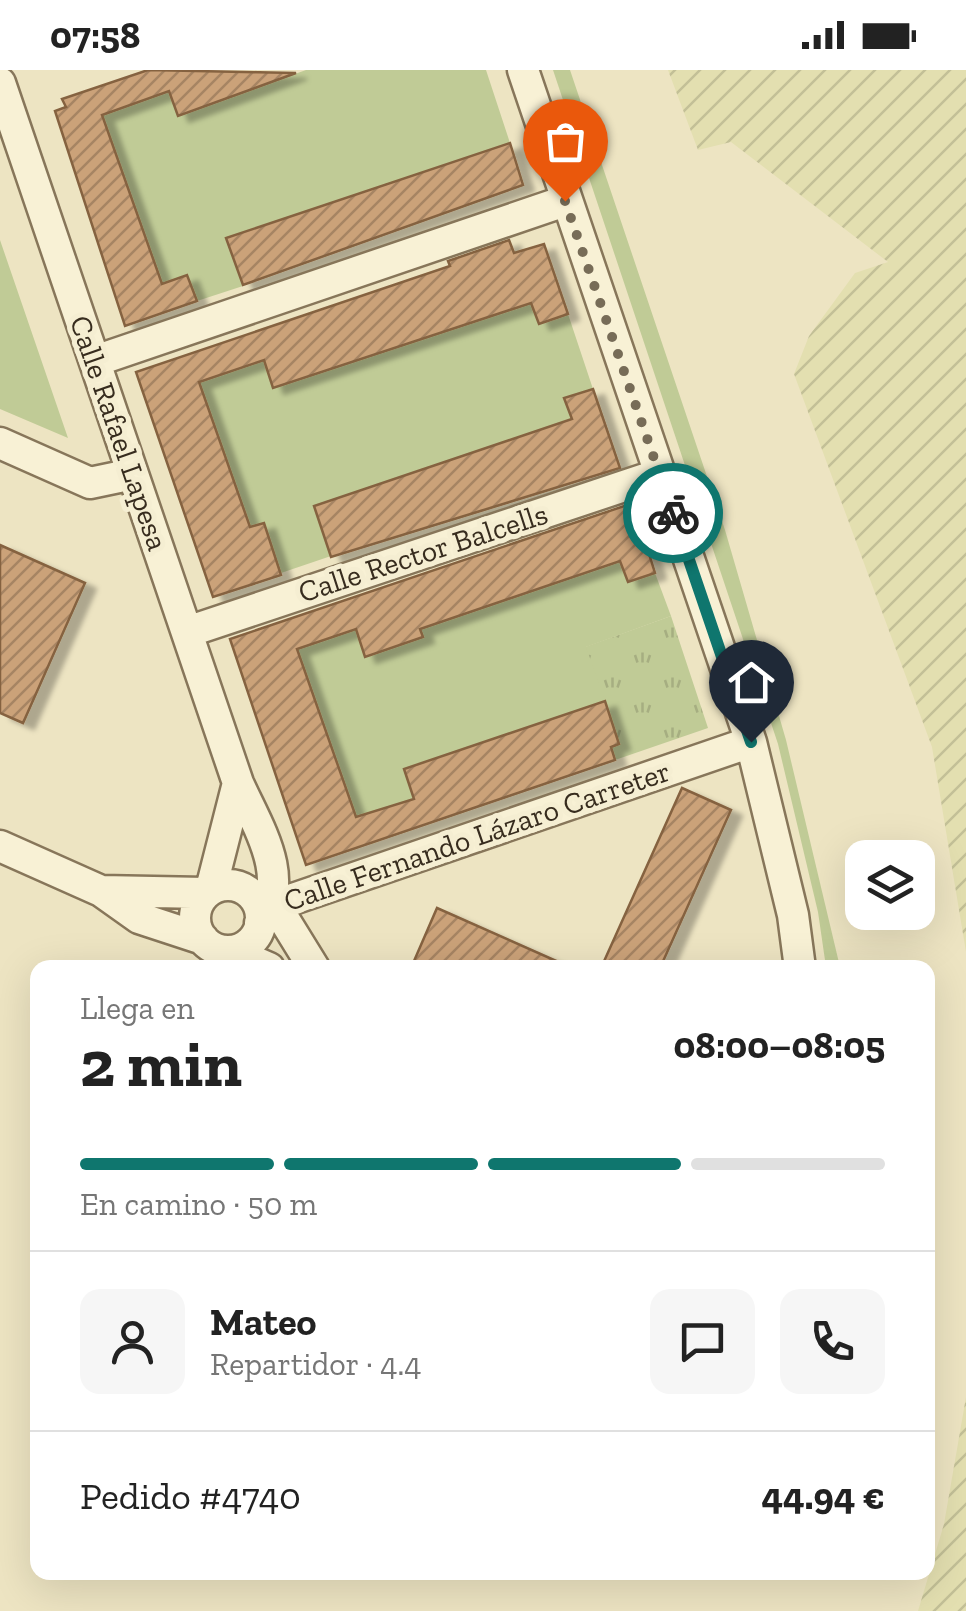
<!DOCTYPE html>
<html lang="es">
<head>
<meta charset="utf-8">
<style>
  body { margin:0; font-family:"Zilla Slab",serif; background:#f6f6f6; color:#222; height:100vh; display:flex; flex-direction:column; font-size:38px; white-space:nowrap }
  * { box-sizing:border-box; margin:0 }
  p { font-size:32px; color:#767676 }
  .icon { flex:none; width:55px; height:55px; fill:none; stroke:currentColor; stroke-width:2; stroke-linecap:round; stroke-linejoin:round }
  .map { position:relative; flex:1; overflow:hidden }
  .drawer { position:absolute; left:30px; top:890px; width:905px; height:620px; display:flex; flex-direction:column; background:#fff; border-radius:20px; box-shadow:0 10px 40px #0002 }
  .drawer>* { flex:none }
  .tools { position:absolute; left:845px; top:770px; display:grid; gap:20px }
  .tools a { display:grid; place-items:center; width:90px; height:90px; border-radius:20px; background:#fff; box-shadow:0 10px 40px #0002; font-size:50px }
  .pin { position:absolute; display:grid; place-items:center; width:85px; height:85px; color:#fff; margin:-102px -42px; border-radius:50% 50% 50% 0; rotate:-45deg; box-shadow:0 0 10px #0007 }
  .pin .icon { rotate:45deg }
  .courier { position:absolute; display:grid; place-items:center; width:100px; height:100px; margin:-50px; border:8px solid #0f766e; border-radius:50%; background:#fff; color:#222; box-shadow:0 2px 12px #0007 }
  .head em { font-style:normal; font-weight:700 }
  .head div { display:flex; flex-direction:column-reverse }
  .head { display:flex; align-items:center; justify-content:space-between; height:170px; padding:0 50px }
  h1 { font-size:65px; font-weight:700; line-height:75px }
  .bar { display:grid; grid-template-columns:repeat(4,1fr); gap:15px 10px; align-content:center; height:120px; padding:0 50px }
  .bar i { height:12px; border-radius:8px; background:#e0e0e0 }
  .bar .active { background:#0f766e }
  .bar p { grid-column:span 4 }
  .line { display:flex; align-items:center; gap:25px; padding:0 50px; border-top:2px solid #e0e0e0 }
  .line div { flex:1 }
  .round { display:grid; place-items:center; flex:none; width:105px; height:105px; border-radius:20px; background:#f6f6f6 }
  .status { display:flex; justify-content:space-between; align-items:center; height:70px; padding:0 50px; background:#fff; direction:ltr }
  .status svg { height:28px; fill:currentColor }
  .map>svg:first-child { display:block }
  .farmland { fill:url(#farmland-furrows) }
  .grass { fill:url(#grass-tufts) }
  .garden { fill:#c0cb96 }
  .building { fill:url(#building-hatch); stroke:#856240; stroke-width:2.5; filter:url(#shadow) }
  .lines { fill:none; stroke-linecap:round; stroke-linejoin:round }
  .street-casing { stroke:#87765a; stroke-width:35 }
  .street { stroke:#f8f1d5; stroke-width:30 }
  .done { stroke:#776c57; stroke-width:10; stroke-dasharray:0 18 }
  .route { stroke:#0f766e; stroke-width:12 }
  .labels { text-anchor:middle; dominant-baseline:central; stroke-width:10; stroke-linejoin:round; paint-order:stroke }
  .street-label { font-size:30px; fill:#372c1e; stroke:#f5eed2 }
</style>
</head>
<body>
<div class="status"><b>07:58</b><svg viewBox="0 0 49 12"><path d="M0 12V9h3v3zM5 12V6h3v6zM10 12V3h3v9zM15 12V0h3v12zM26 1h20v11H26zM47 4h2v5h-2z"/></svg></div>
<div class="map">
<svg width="966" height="1541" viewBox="0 0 966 1541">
  <defs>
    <pattern id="farmland-furrows" width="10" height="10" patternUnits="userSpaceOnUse" patternTransform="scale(2.5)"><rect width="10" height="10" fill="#e3dfb0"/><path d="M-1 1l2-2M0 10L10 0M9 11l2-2" fill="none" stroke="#c3c097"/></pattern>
    <pattern id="grass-tufts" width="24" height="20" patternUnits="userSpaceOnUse" patternTransform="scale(2.5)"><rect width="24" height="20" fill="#c0cb96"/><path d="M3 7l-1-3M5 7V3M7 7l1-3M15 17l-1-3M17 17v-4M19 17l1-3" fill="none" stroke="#a6ae81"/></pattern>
    <pattern id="building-hatch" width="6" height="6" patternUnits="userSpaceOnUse" patternTransform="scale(2.5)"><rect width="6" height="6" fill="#cba279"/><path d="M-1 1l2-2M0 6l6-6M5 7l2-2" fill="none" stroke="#a68463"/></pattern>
    <filter id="shadow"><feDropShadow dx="11" dy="6" stdDeviation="2.5" flood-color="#0004"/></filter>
  </defs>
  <rect width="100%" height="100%" fill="#ede4c2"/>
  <path class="farmland" d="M668 0H966V882L932 677 794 304 809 266 855 203 888 192 731 72 698 80Z
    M966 1327V1541H918L944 1454Z"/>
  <path class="grass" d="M671 546 708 658 615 690 611 677 619 674 585 577Z"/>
  <path class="garden" d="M146 0H162L179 46 306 0H486L510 73 226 168 243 216 197 231 187 205 162 214 101 45 138 32 129 6Z
    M553 0H570L725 460 786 670 840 897H826L818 842 778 674Z
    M0 170 68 368 0 339Z
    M531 233 539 254 568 244 593 319 565 328 572 349 331 486 281 503 264 453 249 457 199 312 223 303 214 276 255 262 273 317Z
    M620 491 628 512 655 503 671 546 586 577 605 631 404 699 423 755 374 741 354 747 297 579 346 531 366 586 422 567 420 559Z"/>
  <path class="building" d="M148 0 296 3 178 46 169 21 102 45 162 214 187 205 197 231 125 256 55 41 66 37 62 29Z
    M510 73 523 115 243 215 226 168Z
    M509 170 514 183 544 174 568 244 539 254 531 233 273 318 264 290 199 312 250 457 264 453 281 505 213 527 136 302 450 196 448 191Z
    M593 319 620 398 331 487 314 436 572 349 564 328Z
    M633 433 655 503 628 512 620 491 420 559 423 567 365 587 356 559 297 579 356 747 414 729 404 699 605 631 619 674 611 677 615 690 306 795 230 569Z
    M0 475 85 513 23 653 0 643Z
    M682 718 731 740 660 898H601Z
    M437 838 572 898H411Z"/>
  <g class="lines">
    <g class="street-casing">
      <path id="street" d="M523 0 751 672 793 845 800 898
        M0 13 238 713C258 758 292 807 260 853
        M95 291 565 131
        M0 373 90 413 133 404
        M187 562 660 404
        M0 776 101 821 139 848 203 869
        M195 848a33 33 0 1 1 66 0a33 33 0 1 1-66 0Z
        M211 819 238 713
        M101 821 205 823
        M258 831 285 851 314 898
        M261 840 751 672
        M229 881 269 898"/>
    </g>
    <use href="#street" class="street"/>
  </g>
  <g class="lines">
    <path class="done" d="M565 131 673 443"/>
    <path class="route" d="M673 443 751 672"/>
  </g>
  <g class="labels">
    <g class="street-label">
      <text transform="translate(119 363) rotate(71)">Calle Rafael Lapesa</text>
      <text transform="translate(423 483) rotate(-18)">Calle Rector Balcells</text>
      <text transform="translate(477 766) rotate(-19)">Calle Fernando Lázaro Carreter</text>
    </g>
  </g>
</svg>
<div class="tools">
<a><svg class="icon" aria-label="layers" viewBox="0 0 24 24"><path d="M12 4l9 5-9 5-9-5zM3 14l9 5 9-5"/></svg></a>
</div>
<div class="pin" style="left:565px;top:131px;background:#ea580c"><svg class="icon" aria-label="bag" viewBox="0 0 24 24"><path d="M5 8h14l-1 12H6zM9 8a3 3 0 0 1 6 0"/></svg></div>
<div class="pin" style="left:751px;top:672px;background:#1f2937"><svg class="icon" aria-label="home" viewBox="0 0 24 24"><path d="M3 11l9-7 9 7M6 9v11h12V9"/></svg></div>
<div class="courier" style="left:673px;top:443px"><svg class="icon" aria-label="bike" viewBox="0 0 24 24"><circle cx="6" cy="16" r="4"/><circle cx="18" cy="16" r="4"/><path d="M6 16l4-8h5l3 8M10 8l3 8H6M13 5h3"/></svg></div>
<section class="drawer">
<div class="head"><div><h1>2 min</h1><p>Llega en</p></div><em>08:00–08:05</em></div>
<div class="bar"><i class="active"></i><i class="active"></i><i class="active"></i><i></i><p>En camino · 50 m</p></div>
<div class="line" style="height:180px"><a class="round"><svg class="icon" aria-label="person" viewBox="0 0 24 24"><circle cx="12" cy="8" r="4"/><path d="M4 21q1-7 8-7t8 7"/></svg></a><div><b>Mateo</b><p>Repartidor · 4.4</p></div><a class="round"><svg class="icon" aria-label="chat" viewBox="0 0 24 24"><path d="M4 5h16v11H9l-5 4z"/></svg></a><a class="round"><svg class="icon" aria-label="phone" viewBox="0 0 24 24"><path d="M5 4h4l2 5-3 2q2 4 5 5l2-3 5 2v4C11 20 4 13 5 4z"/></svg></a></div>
<div class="line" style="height:130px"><div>Pedido #4740</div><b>44.94 €</b></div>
</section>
</div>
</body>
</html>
